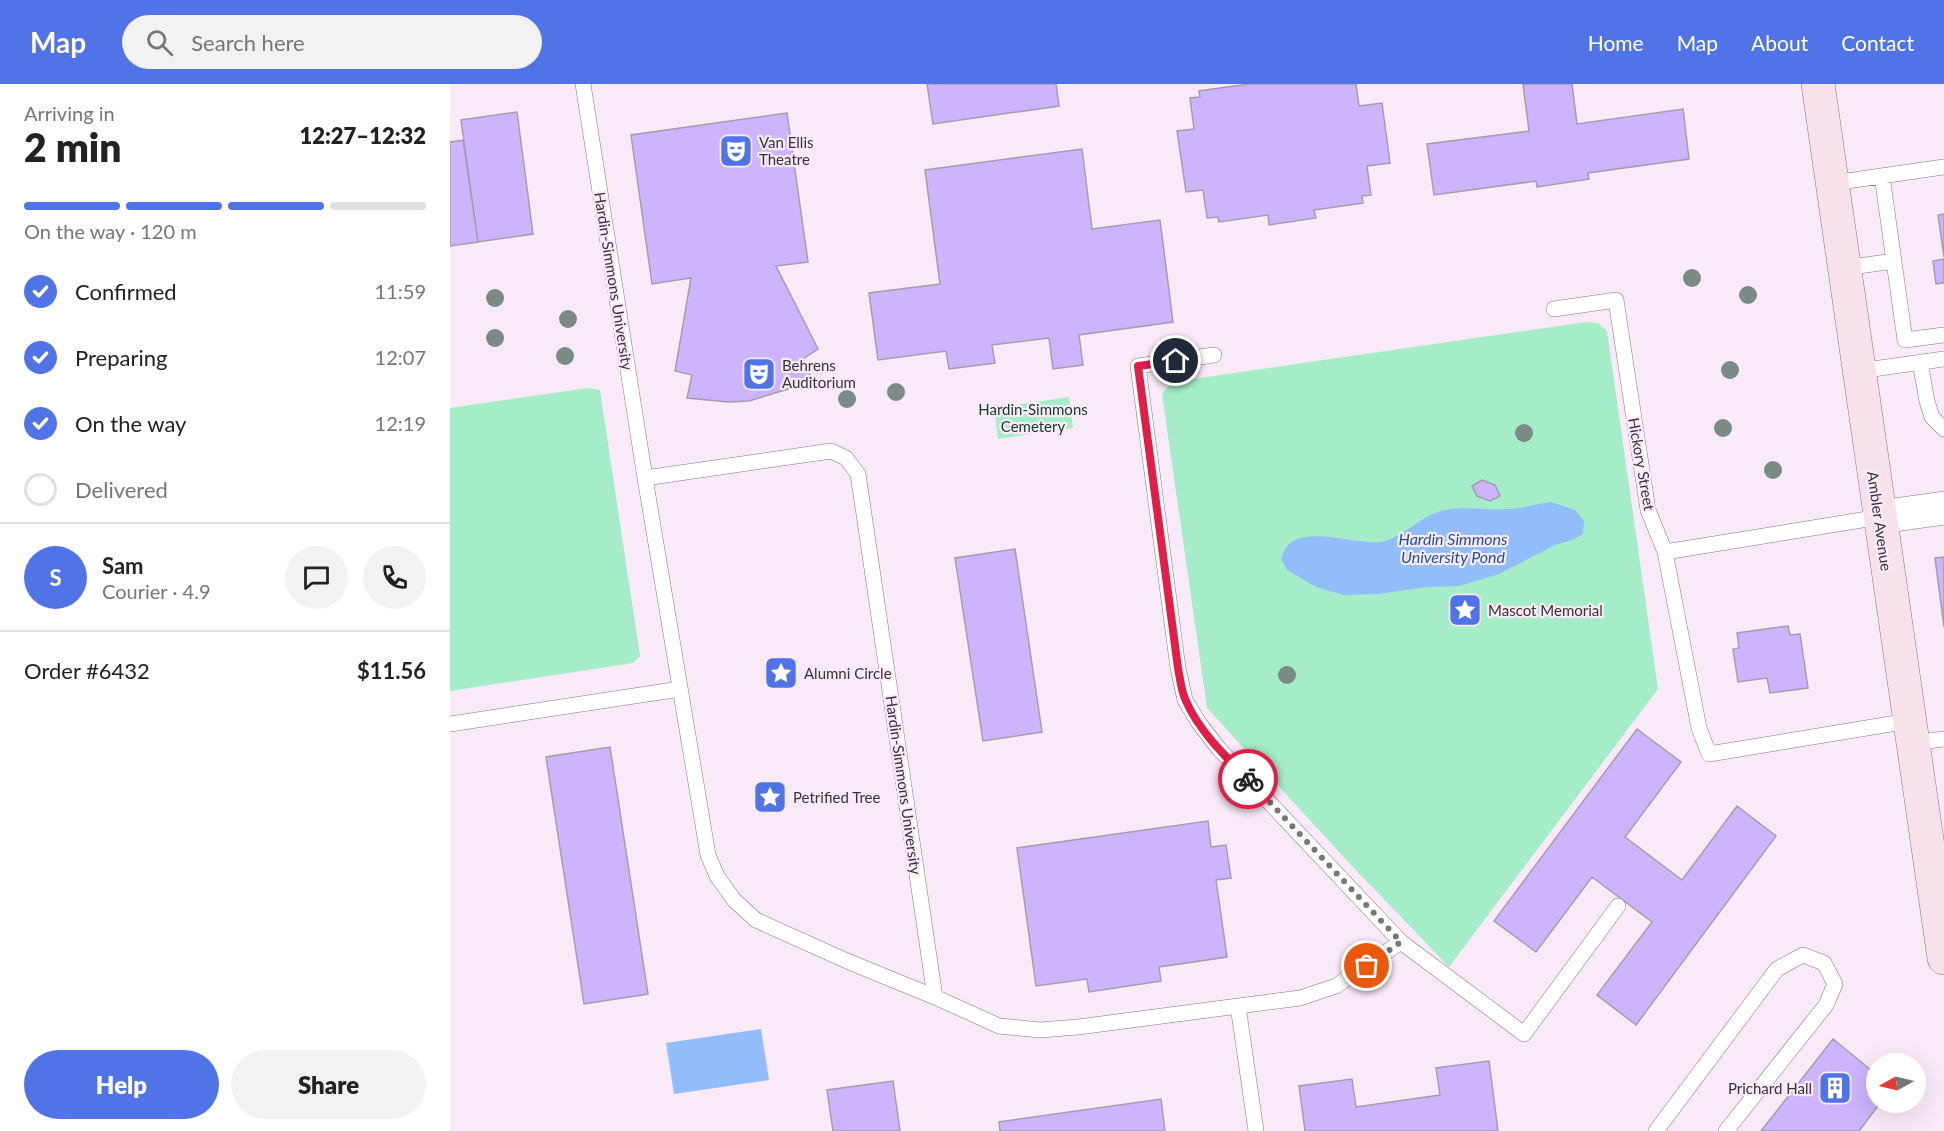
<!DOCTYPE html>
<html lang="en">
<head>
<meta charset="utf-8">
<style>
  body { margin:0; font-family:Lato,sans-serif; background:#f2f2f2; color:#222; height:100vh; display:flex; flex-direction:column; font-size:22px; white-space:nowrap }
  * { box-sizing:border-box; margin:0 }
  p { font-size:20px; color:#767676 }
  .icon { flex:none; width:33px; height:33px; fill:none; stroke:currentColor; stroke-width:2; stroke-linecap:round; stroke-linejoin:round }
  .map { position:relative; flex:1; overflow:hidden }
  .side { display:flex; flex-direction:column; background:#fff; width:450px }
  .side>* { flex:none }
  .needle { width:39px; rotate:262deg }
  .tools { position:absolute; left:1416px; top:969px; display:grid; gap:12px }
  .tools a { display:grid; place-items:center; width:60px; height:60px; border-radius:50%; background:#fff; box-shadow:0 6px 24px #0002; font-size:30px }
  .pin { position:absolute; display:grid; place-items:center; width:51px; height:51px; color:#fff; margin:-26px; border:3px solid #fff; border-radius:50%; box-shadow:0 2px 6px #0007 }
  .courier { position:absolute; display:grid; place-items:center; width:60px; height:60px; margin:-30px; border:4px solid #e11d48; border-radius:50%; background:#fff; color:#222; box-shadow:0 2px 8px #0007 }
  .summary em { font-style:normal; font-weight:800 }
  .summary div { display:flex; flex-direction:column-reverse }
  .summary { display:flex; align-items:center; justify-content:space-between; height:102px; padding:0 24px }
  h1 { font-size:39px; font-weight:800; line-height:45px }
  .bar { display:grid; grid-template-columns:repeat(4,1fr); gap:9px 6px; align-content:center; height:72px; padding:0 24px }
  .bar i { height:8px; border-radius:4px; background:#e0e0e0 }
  .bar .current { background:#5074e8 }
  .bar p { grid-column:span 4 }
  .line { display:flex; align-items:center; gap:15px; padding:0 24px; border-top:2px solid #e0e0e0 }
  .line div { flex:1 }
  .round { display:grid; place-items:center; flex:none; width:63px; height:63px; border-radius:32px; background:#f2f2f2 }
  ol { padding:0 24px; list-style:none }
  li { display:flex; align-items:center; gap:18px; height:66px }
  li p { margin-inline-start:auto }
  li .icon { padding:6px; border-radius:50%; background:#5074e8; color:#fff; stroke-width:4 }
  li:last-child { color:#767676 }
  li i { width:33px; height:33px; border:3px solid #e0e0e0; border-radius:50% }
  .cta { display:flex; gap:12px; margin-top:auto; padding:12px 24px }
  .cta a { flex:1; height:69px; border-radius:36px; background:#5074e8; color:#fff; font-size:24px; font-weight:800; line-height:69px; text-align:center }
  .cta a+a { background:#f2f2f2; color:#222 }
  header { display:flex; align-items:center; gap:36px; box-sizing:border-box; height:84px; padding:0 30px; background:#5074e8; color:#fff }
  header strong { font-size:28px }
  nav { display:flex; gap:33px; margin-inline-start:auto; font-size:21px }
  .search { width:420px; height:54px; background:#f2f2f2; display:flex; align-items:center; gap:15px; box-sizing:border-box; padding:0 21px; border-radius:33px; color:#767676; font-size:22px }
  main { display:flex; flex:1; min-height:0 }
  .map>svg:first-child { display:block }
  .green { fill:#a5ecc8 }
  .water { fill:#93bcfb }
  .building { fill:#ccb5fc; stroke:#a39eaf; stroke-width:1.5 }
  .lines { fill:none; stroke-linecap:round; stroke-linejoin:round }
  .service-casing { stroke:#827582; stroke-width:16 }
  .tertiary-casing { stroke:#827582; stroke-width:34 }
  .secondary-casing { stroke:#827582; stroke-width:34 }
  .service { stroke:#fff; stroke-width:15 }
  .tertiary { stroke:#fff; stroke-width:33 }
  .secondary { stroke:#f7e2ec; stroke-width:33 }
  .tree { fill:#7c8a87 }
  .done { stroke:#7c737b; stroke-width:6; stroke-dasharray:0 10.8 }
  .route { stroke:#e11d48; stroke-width:8 }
  .labels { text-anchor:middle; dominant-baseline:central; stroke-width:4.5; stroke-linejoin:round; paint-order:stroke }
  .poi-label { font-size:15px; fill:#383338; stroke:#f9eaf8; text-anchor:start }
  .street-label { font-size:15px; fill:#383338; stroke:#f9eaf8 }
  .park-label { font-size:15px; fill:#163b2b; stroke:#f9eaf8 }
  .water-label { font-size:16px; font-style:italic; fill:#1e4f98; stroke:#f9eaf8 }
</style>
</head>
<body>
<header>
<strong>Map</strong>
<div class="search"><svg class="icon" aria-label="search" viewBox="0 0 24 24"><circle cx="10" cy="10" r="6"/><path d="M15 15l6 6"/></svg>Search here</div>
<nav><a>Home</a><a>Map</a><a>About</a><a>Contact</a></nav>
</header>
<main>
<section class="side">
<div class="summary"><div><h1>2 min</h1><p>Arriving in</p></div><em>12:27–12:32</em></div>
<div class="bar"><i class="current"></i><i class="current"></i><i class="current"></i><i></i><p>On the way · 120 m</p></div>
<ol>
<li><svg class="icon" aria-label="check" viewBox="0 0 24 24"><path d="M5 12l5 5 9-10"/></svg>Confirmed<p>11:59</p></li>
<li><svg class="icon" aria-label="check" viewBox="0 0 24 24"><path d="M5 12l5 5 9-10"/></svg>Preparing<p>12:07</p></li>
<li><svg class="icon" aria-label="check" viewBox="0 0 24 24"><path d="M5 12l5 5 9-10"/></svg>On the way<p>12:19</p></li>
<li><i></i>Delivered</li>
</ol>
<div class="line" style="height:108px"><b class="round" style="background:#5074e8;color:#fff">S</b><div><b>Sam</b><p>Courier · 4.9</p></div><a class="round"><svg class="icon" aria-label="chat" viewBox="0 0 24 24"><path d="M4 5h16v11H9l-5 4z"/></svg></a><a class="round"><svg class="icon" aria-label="phone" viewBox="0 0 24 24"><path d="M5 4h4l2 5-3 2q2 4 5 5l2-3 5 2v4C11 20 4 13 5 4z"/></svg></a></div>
<div class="line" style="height:78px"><div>Order #6432</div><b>$11.56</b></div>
<div class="cta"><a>Help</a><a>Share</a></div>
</section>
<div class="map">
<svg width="1494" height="1047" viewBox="0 0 1494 1047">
  <rect width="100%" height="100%" fill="#f9eaf8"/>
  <path class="green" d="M1136 238 1148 239 1157 247 1208 605 999 883 902 782 757 624 712 310 722 298Z
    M138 304 150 306 190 572 183 579 0 607V324Z
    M619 313 623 344 548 355 544 324Z"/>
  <path class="water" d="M1101 418 1125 426 1134 437 1133 450 1122 456 1105 461 1049 490 1009 502 977 503 928 510 894 511 866 503 837 486 831 475C833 472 834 465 837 462 856 441 906 461 930 458 953 454 969 433 991 427 1013 421 1034 427 1056 425 1070 425 1086 420 1101 418Z
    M311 945 319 996 224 1010 216 959Z"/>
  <path class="building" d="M477 0H606L609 22 483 40Z
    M799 0H906L909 22 932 19 940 79 917 82 921 111 912 112 913 119 864 126 866 134 819 141 818 131 769 138 768 133 757 134 753 106 736 108 727 47 744 45 740 14 750 13 749 7Z
    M1073 0H1122L1127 40 1233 25 1239 75 1138 89 1139 95 1087 103 1086 97 984 111 977 60 1079 47Z
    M67 28 83 150 28 158 11 36Z
    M337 29 358 178 326 182 368 265 353 275 362 295 345 303 299 317 279 318 237 314 242 291 225 287 241 194 202 200 181 51Z
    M13 56 28 158 0 162V58Z
    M632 65 642 145 710 136 723 238 629 251 633 281 603 285 599 254 542 261 545 279 499 285 496 267 428 276 419 209 490 200 475 86Z
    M1494 130V173L1488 131Z
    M1494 175V199L1486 200 1483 177Z
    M1032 396 1045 401 1050 412 1040 417 1027 412 1022 402Z
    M565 465 592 648 533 657 505 474Z
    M1494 473V543L1485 474Z
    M1338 542 1340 551 1350 550 1358 604 1320 609 1317 594 1288 598 1283 565 1289 564 1287 549Z
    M1187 645 1231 678 1175 753 1232 796 1287 722 1326 752 1186 941 1147 911 1202 838 1142 793 1086 868 1044 837Z
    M160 663 198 910 134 920 96 673Z
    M758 737 761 763 776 761 781 794 766 796 777 873 709 883 711 897 639 908 637 895 586 902 567 764Z
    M1383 955 1426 990V1018H1431L1409 1047H1311Z
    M1039 977 1048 1047H855L849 1002 902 995 906 1023 990 1011 986 984Z
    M443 997 450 1047H383L377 1006Z
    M711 1015 715 1047H550L549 1038Z"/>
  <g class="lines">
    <g class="service-casing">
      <path id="service" d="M133 0 195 394 258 771 267 792 284 816 306 836 397 877 485 913 549 942 590 946 628 943 850 914 886 902 951 858
        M1432 92 1455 256 1494 251
        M1383 99 1494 83
        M1394 184 1444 177
        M1104 225 1166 216 1198 426 1215 468 1430 433
        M764 271 688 282 728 584 735 616 749 639 769 665 951 858 1074 950 1168 822
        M1470 278 1477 317 1482 333 1494 345
        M1409 287 1494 275
        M195 394 381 367 396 374 408 390 485 913
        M1215 468 1249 644 1259 670 1459 637
        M0 640 230 605
        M1462 659 1494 655
        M788 922 806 1047
        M1206 1047 1327 885 1353 871 1374 879 1385 900 1376 921 1276 1047"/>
    </g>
    <g class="tertiary-casing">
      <path id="tertiary" d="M1430 433 1494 424"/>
    </g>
    <g class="secondary-casing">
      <path id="secondary" d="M1368 0 1494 874"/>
    </g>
    <use href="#service" class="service"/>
    <use href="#tertiary" class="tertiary"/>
    <use href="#secondary" class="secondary"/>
  </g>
  <g class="tree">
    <circle cx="1242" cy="194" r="9"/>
    <circle cx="1298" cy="211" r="9"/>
    <circle cx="45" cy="214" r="9"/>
    <circle cx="118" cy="235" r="9"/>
    <circle cx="45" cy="254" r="9"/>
    <circle cx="115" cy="272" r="9"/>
    <circle cx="1280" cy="286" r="9"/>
    <circle cx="446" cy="308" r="9"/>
    <circle cx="397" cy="315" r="9"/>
    <circle cx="1273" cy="344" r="9"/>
    <circle cx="1074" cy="349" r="9"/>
    <circle cx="1323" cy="386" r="9"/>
    <circle cx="837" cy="591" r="9"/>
  </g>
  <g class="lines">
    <path class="done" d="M798 695 951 858 917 882"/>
    <path class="route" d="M726 277 688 282 728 584C730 594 731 607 736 617 749 647 775 672 798 695"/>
  </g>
  <defs>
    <g id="theatre-square" transform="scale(1.725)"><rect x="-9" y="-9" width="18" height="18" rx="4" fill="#5074e8" stroke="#f9eaf8"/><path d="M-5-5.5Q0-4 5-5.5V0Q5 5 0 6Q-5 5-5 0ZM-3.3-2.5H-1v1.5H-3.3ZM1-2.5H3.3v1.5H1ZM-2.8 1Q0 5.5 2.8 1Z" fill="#fff"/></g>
    <g id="sight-square" transform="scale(1.725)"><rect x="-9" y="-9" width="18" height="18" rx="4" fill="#5074e8" stroke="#f9eaf8"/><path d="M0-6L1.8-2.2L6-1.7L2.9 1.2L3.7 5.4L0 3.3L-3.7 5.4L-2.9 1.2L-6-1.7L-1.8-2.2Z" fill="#fff"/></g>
    <g id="building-square" transform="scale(1.725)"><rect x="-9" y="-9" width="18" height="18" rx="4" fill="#5074e8" stroke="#f9eaf8"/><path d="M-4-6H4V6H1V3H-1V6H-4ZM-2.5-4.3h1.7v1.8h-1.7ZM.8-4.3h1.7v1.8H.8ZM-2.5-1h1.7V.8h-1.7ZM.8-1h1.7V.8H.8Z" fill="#fff"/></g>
  </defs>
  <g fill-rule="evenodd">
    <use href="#theatre-square" x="286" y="67"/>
    <use href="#theatre-square" x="309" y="290"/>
    <use href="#sight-square" x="1015" y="526"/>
    <use href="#sight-square" x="331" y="589"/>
    <use href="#sight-square" x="320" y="713"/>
    <use href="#building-square" x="1385" y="1004"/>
  </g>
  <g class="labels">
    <g class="poi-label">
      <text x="309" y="58">Van Ellis<tspan x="309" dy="17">Theatre</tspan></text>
      <text x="332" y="281">Behrens<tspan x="332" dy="17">Auditorium</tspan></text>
      <text x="1038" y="526">Mascot Memorial</text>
      <text x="354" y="589">Alumni Circle</text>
      <text x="343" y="713">Petrified Tree</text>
      <text x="1362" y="1004" text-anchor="end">Prichard Hall</text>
    </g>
    <g class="street-label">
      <text transform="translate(164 197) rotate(81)">Hardin-Simmons University</text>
      <text transform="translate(1192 380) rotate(80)">Hickory Street</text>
      <text transform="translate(1430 437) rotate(82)">Ambler Avenue</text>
      <text transform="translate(454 701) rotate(82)">Hardin-Simmons University</text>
    </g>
    <g class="park-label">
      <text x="583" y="325">Hardin-Simmons<tspan x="583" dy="17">Cemetery</tspan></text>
    </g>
    <g class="water-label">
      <text x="1003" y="454">Hardin Simmons<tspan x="1003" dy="18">University Pond</tspan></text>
    </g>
  </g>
</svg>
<div class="tools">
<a><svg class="needle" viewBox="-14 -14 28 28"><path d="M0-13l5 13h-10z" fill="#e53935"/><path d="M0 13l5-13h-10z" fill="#767676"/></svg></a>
</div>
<div class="pin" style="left:917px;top:882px;background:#ea580c"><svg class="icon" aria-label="bag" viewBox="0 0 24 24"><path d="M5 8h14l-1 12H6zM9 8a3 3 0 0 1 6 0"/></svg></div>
<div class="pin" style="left:726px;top:277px;background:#1f2937"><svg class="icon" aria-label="home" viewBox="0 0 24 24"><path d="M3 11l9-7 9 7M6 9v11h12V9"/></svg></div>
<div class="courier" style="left:798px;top:695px"><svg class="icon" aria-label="bike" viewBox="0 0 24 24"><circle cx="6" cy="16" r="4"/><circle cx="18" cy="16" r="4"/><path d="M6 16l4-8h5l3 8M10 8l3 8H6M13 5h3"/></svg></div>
</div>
</main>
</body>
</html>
